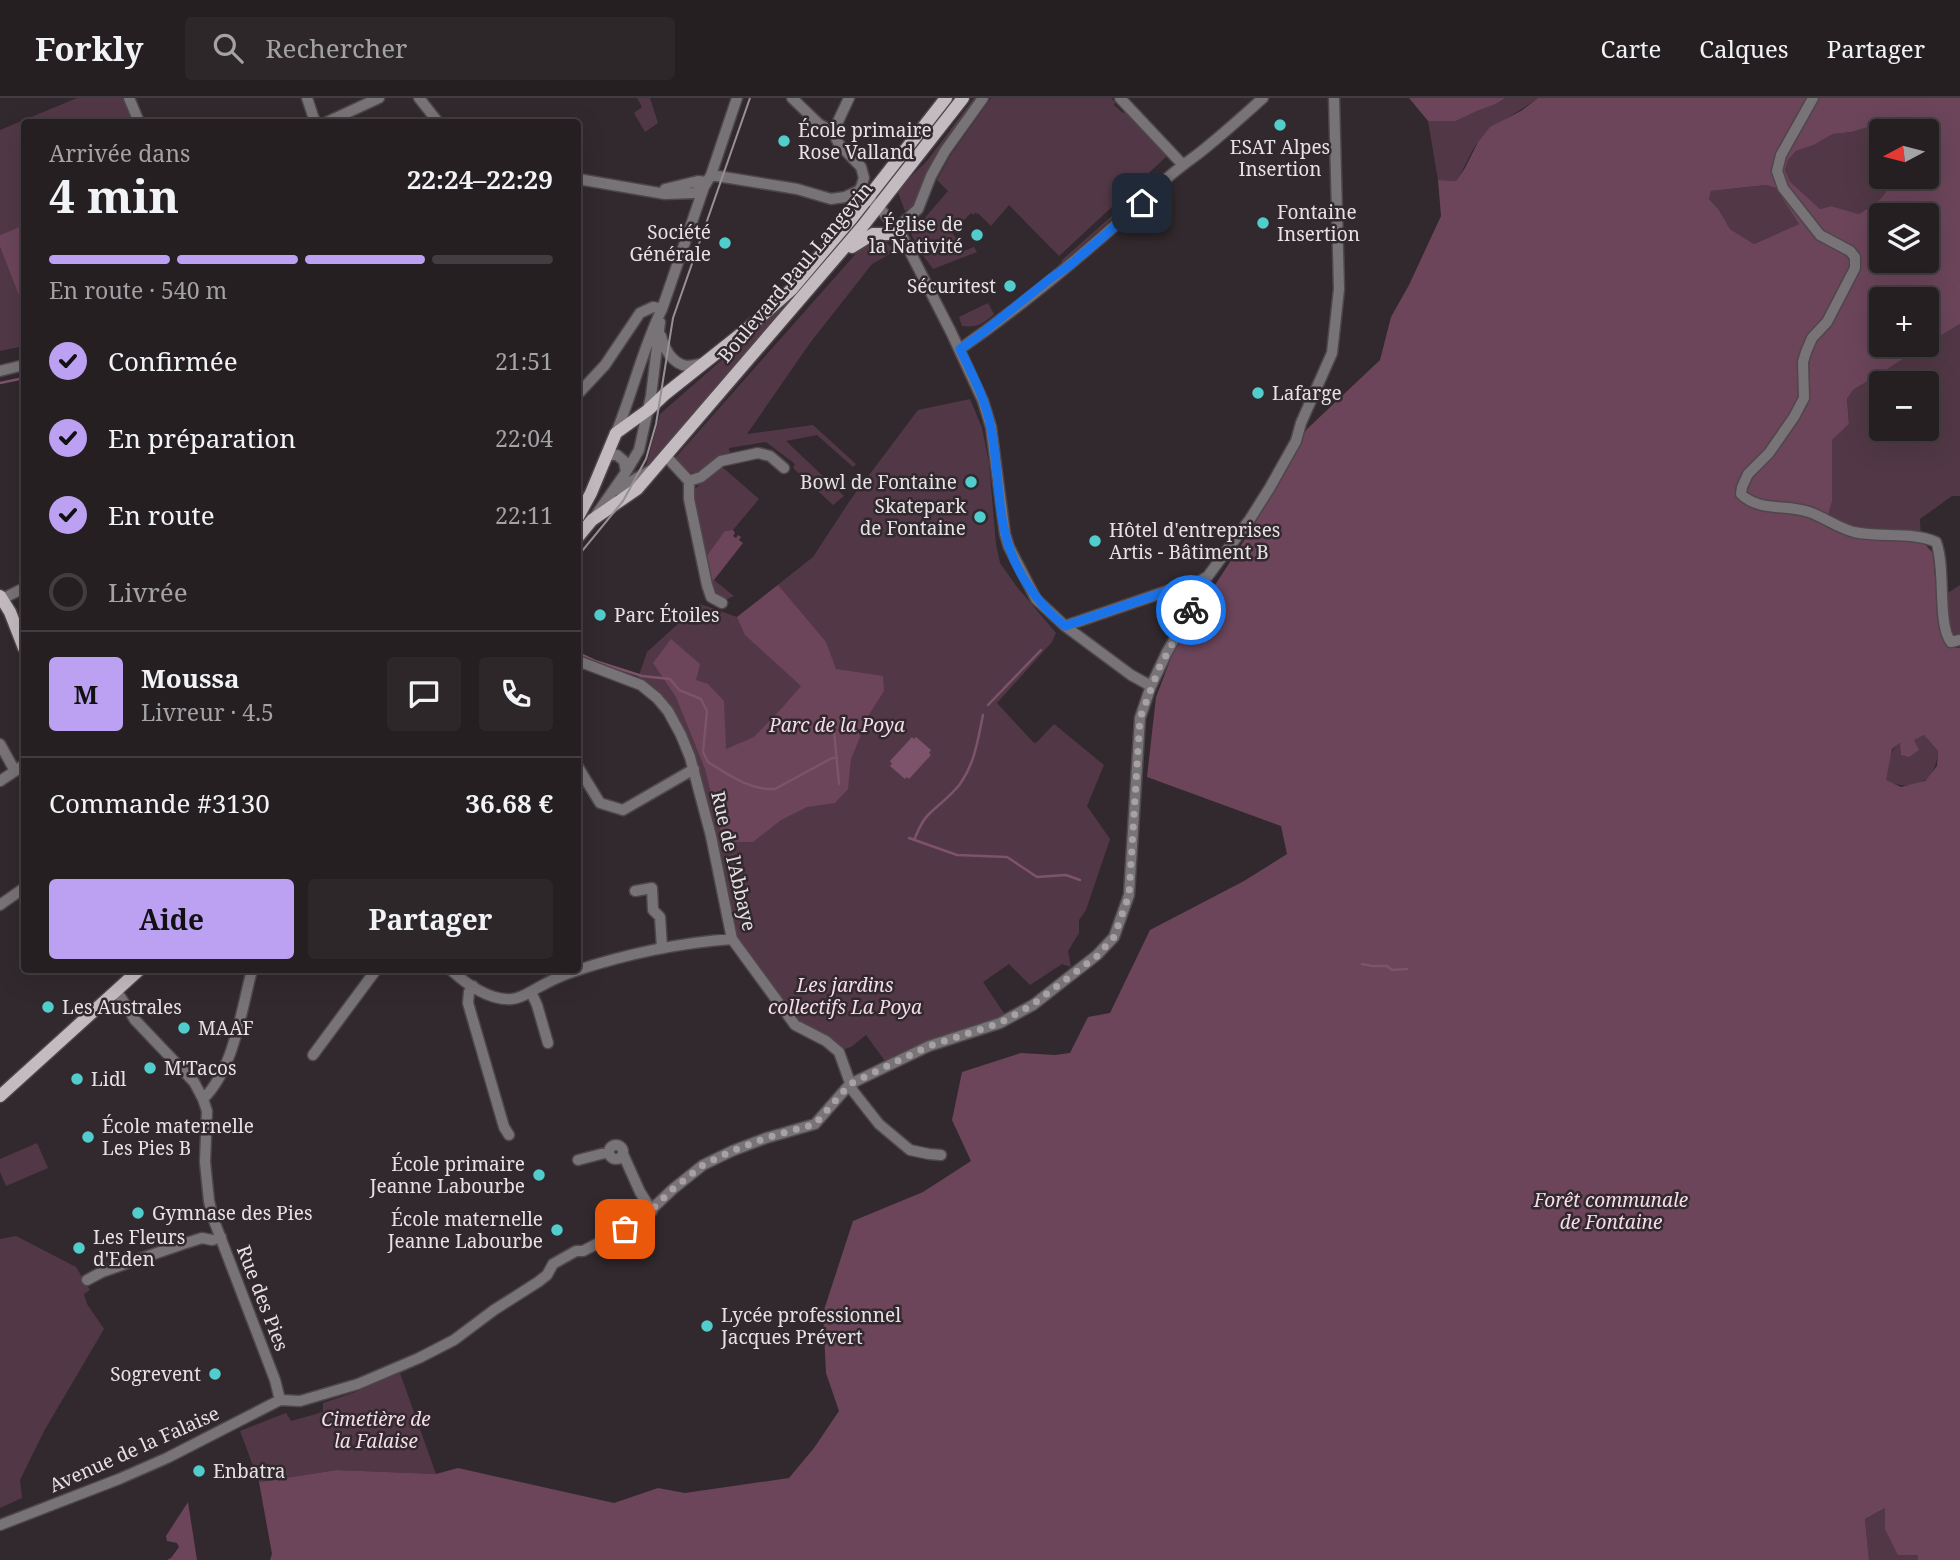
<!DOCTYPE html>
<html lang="fr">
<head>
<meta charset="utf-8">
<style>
  body { margin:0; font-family:"Noto Serif",serif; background:#2d272a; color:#f1f3f6; height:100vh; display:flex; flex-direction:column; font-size:26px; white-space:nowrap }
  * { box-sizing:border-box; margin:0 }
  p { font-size:23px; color:#a3a2a5 }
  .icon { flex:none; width:38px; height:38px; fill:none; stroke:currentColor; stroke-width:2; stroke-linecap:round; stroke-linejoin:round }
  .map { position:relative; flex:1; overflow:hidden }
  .details { position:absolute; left:21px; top:21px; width:560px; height:854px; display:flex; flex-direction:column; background:#251f22; border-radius:7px; box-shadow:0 7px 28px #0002,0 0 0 2px #423d40 }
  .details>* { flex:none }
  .needle { width:46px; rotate:263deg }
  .fabs { position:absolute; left:1869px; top:21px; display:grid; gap:14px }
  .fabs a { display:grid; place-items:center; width:70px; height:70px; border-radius:7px; background:#251f22; box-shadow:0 7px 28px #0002,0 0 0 2px #423d40; font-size:35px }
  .pin { position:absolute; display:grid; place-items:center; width:60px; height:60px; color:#fff; margin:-30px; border-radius:14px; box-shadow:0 4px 10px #0006 }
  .courier { position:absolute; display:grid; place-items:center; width:70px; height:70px; margin:-35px; border:5px solid #1a73e8; border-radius:50%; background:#fff; color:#222; box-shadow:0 2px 9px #0007 }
  .overview em { font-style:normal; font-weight:700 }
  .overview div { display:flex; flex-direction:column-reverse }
  .overview { display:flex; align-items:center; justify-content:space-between; height:119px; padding:0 28px }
  h1 { font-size:46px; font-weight:700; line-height:52px }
  .bar { display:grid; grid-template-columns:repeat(4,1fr); gap:10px 7px; align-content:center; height:84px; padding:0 28px }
  .bar i { height:9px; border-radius:5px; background:#423d40 }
  .bar .current { background:#bca0f2 }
  .bar p { grid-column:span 4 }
  .line { display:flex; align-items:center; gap:18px; padding:0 28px; border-top:2px solid #423d40 }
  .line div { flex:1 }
  .round { display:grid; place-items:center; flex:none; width:74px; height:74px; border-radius:7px; background:#2d272a }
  ol { padding:0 28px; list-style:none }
  li { display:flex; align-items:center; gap:21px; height:77px }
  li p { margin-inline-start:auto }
  li .icon { padding:7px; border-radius:50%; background:#bca0f2; color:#111; stroke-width:4 }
  li:last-child { color:#a3a2a5 }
  li i { width:38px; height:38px; border:4px solid #423d40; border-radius:50% }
  .primary-button { display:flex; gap:14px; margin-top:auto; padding:14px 28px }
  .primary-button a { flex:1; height:80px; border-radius:7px; background:#bca0f2; color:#111; font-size:28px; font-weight:700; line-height:80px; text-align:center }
  .primary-button a+a { background:#2d272a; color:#f1f3f6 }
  header { display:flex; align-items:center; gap:42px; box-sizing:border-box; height:98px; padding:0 35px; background:#251f22; border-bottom:2px solid #423d40 }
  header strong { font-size:33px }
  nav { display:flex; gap:38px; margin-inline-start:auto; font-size:24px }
  .search { width:490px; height:63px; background:#2d272a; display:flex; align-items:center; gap:18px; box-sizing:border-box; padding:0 24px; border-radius:7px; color:#a3a2a5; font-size:26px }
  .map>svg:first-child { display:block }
  .green { fill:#523846; fill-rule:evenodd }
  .forest { fill:#6c455a; fill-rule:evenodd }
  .water { fill:#7c536a }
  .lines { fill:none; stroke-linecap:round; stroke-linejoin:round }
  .stream { stroke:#7c536a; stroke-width:2.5 }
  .minor-casing { stroke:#4e464a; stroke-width:13 }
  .major-casing { stroke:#4e464a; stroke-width:15 }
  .minor { stroke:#787376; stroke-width:10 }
  .major { stroke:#c4bbc0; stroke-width:12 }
  .tram { stroke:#979094; stroke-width:2 }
  .done { stroke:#a7a1a4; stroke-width:7; stroke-dasharray:0 12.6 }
  .route { stroke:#1a73e8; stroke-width:9 }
  .poi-dot { fill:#52cdcd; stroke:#31292d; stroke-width:2.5 }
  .labels { text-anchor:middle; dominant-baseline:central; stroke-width:5; stroke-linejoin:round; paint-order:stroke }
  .poi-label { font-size:19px; fill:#e6e1e4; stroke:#31292d; text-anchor:start }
  .street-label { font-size:19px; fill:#e6e1e4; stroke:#31292d }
  .park-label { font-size:19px; font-style:italic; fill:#f7dbe9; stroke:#31292d }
</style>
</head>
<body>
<header>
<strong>Forkly</strong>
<div class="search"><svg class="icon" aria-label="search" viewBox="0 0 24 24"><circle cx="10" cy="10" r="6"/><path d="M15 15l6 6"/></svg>Rechercher</div>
<nav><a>Carte</a><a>Calques</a><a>Partager</a></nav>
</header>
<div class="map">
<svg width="1960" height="1462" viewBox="0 0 1960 1462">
  <rect width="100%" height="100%" fill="#31292d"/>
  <path class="green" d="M77 0H123L133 24H24V127L0 137V32Z
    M637 0H650L658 25 645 34 634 15 642 9Z
    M974 0H979C961 26 938 54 925 82 920 93 917 109 905 113L897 92 927 63Z
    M991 0H1111L1115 4 1114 7 1123 15 1125 14 1167 58 1059 158 1009 107 991 128 979 116 975 115 973 117 971 115 952 134 964 153 974 149 977 154 933 171 922 156 911 136 948 93 937 82 950 58Z
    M1505 0H1538C1519 14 1494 25 1478 44 1471 52 1464 72 1456 83L1438 82 1428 23H1456L1477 13 1496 6Z
    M1871 28 1881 49V79H1890C1891 97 1873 107 1859 116L1831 108 1820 111 1790 85 1785 72 1788 62 1796 53 1814 47 1833 36 1852 34Z
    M1147 87 1148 89 1061 166 1062 162Z
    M1766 87 1777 90 1799 126 1754 146 1730 131 1719 112 1709 101 1711 93Z
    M874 141 885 143 895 153 872 166 810 245 747 336 813 327 856 366 853 369 817 337 786 343 844 398 833 407 793 370 795 366 766 344 729 350 730 357C710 359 708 376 686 375L675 360 853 159 865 146Z
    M0 149 24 211V248L0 253Z
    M988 205 994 216C983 226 977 230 962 228L959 219Z
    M781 210 782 214 650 366 646 368 660 316Z
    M1960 226V398H1952L1920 421 1921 442 1825 428 1832 404V342L1849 326 1847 301 1853 292ZM1881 285H1927V331H1881Z
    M970 301 982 330 989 365 996 446 1000 465 1017 489 1056 535 1052 544 997 605 1033 644 1036 645 1054 626 1104 667 1087 708 1110 741 1086 812 1079 822V835L1068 853 1071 869 1062 866 1030 887 1009 866 983 884 1007 920 956 934 885 963 866 937 851 949 842 952 803 928 776 897 736 838 725 774 687 637 665 603 637 583 647 554 700 506 737 519 813 459 851 401 918 312Z
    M720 367 759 401 733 432 725 433 711 482H714L734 498 725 502 710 492 692 397 694 392Z
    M1960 487V550C1943 541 1942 520 1937 502Z
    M1924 637 1938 653C1936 685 1914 694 1885 683 1888 670 1888 650 1901 645 1908 641 1915 642 1924 637Z
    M37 1045 48 1070 6 1088 0 1074V1061Z
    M16 1138 76 1169 90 1192 84 1196 87 1206 104 1231 44 1333 20 1382 22 1400 0 1410V1141Z
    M400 1275 436 1376 337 1372 259 1384 240 1333 286 1315 291 1323 323 1314V1305L353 1295Z
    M1885 1410V1431L1918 1457V1462H1869L1865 1421Z"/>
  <path class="forest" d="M1409 0H1505L1496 6 1477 13 1456 23H1428Z
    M1538 0H1960V226L1927 246V201H1881V247H1926L1853 292 1847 301 1849 326 1832 342V404L1825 428 1921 442 1933 455 1937 502 1947 539 1957 550H1960V1462H1918V1457H1898L1885 1431V1410L1865 1421 1869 1462H270L272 1456 259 1384 337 1372 436 1376 458 1370 614 1405 658 1390 685 1395 789 1380 814 1350 839 1313 826 1275 823 1215 853 1123 923 1094 971 1063 952 1022 962 974 1021 955 1055 957 1070 955 1088 919 1110 915 1150 832 1244 783 1287 756 1281 728 1147 679 1156 599 1184 526 1211 493 1253 429 1307 331 1380 262 1391 219 1409 187 1441 118 1438 82 1456 83 1465 70 1478 44 1490 29 1521 13ZM1871 28 1881 49V33H1927V79H1890C1891 97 1873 107 1859 116L1831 108 1820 111 1790 84 1785 72 1788 62 1796 53 1814 47 1833 36 1852 34ZM1766 87 1776 90 1799 126 1754 146 1730 131 1719 112 1709 101 1711 93ZM1881 117H1927V163H1881ZM1924 637 1938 653 1937 668 1925 683 1901 689 1886 682 1892 651 1900 645 1901 657 1909 659 1919 652 1914 642Z
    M24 127V211L0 149V137Z
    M733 432 735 435 733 438 736 440 738 437 741 439 739 442 743 445 714 482 711 483 706 459 725 433Z
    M778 487 826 544 836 571 883 578 884 593 870 615 851 661 848 691 835 705 807 709 781 722 753 744H730L722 738 705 671 676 599 653 565 671 541 700 566 696 582 708 586 724 603 726 651 754 639 782 610 801 588 745 537 737 519Z
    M188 1404 197 1462H167L171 1460 179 1449 177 1445 167 1443 166 1438Z"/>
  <path class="water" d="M912 639 914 641 916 639 931 652 929 655 931 657 909 681 907 679 905 681 890 668 892 666 890 663Z"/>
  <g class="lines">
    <path class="stream" d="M0 285 24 280
      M578 555 595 563 642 578 670 581 679 592 701 601 707 613 703 654 708 664C729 677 749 692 775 691L832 660H837
      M988 607 1041 552
      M834 633 839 686
      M909 740 957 757 1007 759 1037 779 1066 777 1080 782
      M914 742C918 733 921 724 928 717 938 707 951 698 960 686 975 665 978 641 983 617
      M1362 866 1372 868H1387L1392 872 1407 871"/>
    <g class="minor-casing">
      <path id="minor" d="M129 0 139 24
        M307 0 315 24
        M419 0 438 24
        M1120 0 1183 67
        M1813 0 1781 57 1777 73 1783 90 1820 137 1850 153 1855 159V170L1827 224 1812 240 1806 254 1803 264 1804 300 1794 319 1769 355 1748 376 1742 389 1741 396C1759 414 1786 406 1809 414 1824 419 1838 430 1854 434 1881 440 1911 433 1936 444 1946 469 1937 527 1951 544L1960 542
        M327 24 379 0
        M833 34 849 0
        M711 77 797 91 831 101 845 99 860 92 864 80 861 69 839 46 833 34 819 26 792 0
        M578 81 665 96 694 95 704 89
        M665 91 698 83 706 84
        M860 92 883 114 903 140 951 234 983 303 991 329 1005 436 1009 449 1036 501 1065 528 1131 577 1151 588
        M896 131 918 111 931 78 945 53 983 0
        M661 238C664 250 672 266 687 268 692 268 699 266 705 265
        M960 251C1033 200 1100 143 1165 82 1176 72 1187 64 1198 56 1221 38 1242 19 1263 0
        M0 273 24 267
        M578 296 605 267 640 215 653 209 662 211
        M616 335C633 294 643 249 662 211L704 89 711 77 737 0
        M608 357H617L624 363 626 374
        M665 357 689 383 701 379 721 363 758 355 770 358 784 370
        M689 383V401L707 487 711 499 722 505
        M616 392 651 372
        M596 417 626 374 639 352 651 298 660 224
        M2 501 24 490
        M1065 528 1179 489 1194 487 1208 478 1250 421 1269 391 1296 343 1301 325 1332 255 1339 191 1334 0
        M578 563 641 587 657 600 668 613 681 637 690 659 711 738 732 841 795 927 826 943 839 954 853 993 879 1026 910 1052 929 1056 941 1057
        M0 646 15 673
        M578 669 600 705 623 712 694 671
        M0 683 24 667
        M635 793 652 790 653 812 660 819 662 850
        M0 807 24 790
        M451 872C466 886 490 903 512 901 523 900 531 893 541 888 552 882 563 877 575 873 626 856 678 845 732 841
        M473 888 469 894 468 905 504 1029 509 1037
        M116 892 135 922 194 984 203 1001 207 1013 205 1064 209 1103 213 1120 275 1282 280 1302
        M531 894 537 907 548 945
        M313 957 376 872
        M203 1001C234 971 241 913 252 872
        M609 1054a7 7 0 1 1 14 0a7 7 0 1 1-14 0Z
        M623 1056 640 1094 652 1113
        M578 1062 609 1054
        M87 1182 102 1174 183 1146 202 1140 212 1142 221 1139
        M280 1302 300 1303 358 1286 419 1260 454 1242 494 1212 538 1184 547 1177 553 1166 576 1153H583L637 1125 673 1091 703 1067 732 1053 766 1040 815 1026 850 986 929 948 1000 925 1033 907 1097 857 1114 839 1129 797 1140 620 1151 588 1167 554 1188 518 1195 500 1196 486
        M0 1427 119 1381 167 1360 280 1302"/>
    </g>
    <g class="major-casing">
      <path id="major" d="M852 149 873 136H901
        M578 419 591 395 616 335 648 312 664 297 747 231 791 192 852 120 946 0
        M578 439 592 422 637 391 862 129 963 0
        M0 498 10 514 24 550
        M0 998 139 872"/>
    </g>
    <use href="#minor" class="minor"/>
    <use href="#major" class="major"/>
    <path class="tram" d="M578 458 623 403 646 361 656 326 673 220 750 0"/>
  </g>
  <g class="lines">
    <path class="done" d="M625 1131 638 1125 673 1091 703 1067 732 1053 766 1040 815 1026 850 986 929 948 1000 925 1032 907 1097 858 1114 839 1129 797 1140 620 1159 570 1191 512"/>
    <path class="route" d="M1142 105 1070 167 1051 180 976 240 960 251C972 276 986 302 991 330 997 360 997 390 1002 420 1008 462 1032 502 1065 528L1179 489 1196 486 1195 500 1191 512"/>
  </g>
  <g class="poi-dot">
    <circle cx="1280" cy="27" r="7"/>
    <circle cx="784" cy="43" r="7"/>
    <circle cx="1263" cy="125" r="7"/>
    <circle cx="977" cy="137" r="7"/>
    <circle cx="725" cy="145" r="7"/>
    <circle cx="1010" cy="188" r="7"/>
    <circle cx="1258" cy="295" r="7"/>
    <circle cx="971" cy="384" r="7"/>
    <circle cx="980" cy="419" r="7"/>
    <circle cx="1095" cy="443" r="7"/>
    <circle cx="600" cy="517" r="7"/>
    <circle cx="48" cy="909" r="7"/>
    <circle cx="184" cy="930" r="7"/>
    <circle cx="150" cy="970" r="7"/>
    <circle cx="77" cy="981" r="7"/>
    <circle cx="88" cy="1039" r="7"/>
    <circle cx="539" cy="1077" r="7"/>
    <circle cx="138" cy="1115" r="7"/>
    <circle cx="557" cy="1132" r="7"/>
    <circle cx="79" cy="1150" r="7"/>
    <circle cx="707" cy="1228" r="7"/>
    <circle cx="215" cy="1276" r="7"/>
    <circle cx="199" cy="1373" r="7"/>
  </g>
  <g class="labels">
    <g class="poi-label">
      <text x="798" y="32">École primaire<tspan x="798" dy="22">Rose Valland</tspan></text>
      <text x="1280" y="49" text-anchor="middle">ESAT Alpes<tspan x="1280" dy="22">Insertion</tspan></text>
      <text x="1277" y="114">Fontaine<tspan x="1277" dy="22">Insertion</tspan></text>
      <text x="963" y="126" text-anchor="end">Église de<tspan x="963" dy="22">la Nativité</tspan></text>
      <text x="711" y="134" text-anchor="end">Société<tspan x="711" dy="22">Générale</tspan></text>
      <text x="996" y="188" text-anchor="end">Sécuritest</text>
      <text x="1272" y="295">Lafarge</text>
      <text x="957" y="384" text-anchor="end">Bowl de Fontaine</text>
      <text x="966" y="408" text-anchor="end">Skatepark<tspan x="966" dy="22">de Fontaine</tspan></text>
      <text x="1109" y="432">Hôtel d'entreprises<tspan x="1109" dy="22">Artis - Bâtiment B</tspan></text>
      <text x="614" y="517">Parc Étoiles</text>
      <text x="62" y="909">Les Australes</text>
      <text x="198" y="930">MAAF</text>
      <text x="164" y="970">M'Tacos</text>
      <text x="91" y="981">Lidl</text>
      <text x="102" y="1028">École maternelle<tspan x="102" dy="22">Les Pies B</tspan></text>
      <text x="525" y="1066" text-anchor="end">École primaire<tspan x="525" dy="22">Jeanne Labourbe</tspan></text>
      <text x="152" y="1115">Gymnase des Pies</text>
      <text x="543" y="1121" text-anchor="end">École maternelle<tspan x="543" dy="22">Jeanne Labourbe</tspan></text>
      <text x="93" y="1139">Les Fleurs<tspan x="93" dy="22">d'Eden</tspan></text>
      <text x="721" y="1217">Lycée professionnel<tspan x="721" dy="22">Jacques Prévert</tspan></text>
      <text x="201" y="1276" text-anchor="end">Sogrevent</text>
      <text x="213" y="1373">Enbatra</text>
    </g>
    <g class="street-label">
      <text transform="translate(795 174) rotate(-50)">Boulevard Paul Langevin</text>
      <text transform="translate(734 763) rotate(77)">Rue de l'Abbaye</text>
      <text transform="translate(263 1200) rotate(69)">Rue des Pies</text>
      <text transform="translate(134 1351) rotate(-24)">Avenue de la Falaise</text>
    </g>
    <g class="park-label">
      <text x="837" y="627">Parc de la Poya</text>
      <text x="845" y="887">Les jardins<tspan x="845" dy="22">collectifs La Poya</tspan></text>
      <text x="1611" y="1102">Forêt communale<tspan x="1611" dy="22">de Fontaine</tspan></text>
      <text x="376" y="1321">Cimetière de<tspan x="376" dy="22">la Falaise</tspan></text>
    </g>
  </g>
</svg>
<div class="fabs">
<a><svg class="needle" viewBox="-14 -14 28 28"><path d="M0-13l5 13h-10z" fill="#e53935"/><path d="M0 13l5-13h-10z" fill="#a3a2a5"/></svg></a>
<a><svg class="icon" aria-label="layers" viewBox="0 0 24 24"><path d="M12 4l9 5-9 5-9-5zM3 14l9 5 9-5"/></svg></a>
<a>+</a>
<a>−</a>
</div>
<div class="pin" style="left:625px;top:1131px;background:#ea580c"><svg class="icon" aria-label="bag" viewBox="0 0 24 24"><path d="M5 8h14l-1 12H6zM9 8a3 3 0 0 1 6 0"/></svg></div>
<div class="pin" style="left:1142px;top:105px;background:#1f2937"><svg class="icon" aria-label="home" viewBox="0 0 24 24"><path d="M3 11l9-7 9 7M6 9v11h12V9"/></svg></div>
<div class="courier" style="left:1191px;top:512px"><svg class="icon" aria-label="bike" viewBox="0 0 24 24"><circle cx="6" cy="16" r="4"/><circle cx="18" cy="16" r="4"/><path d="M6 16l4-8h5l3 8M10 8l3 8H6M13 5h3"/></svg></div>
<section class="details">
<div class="overview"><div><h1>4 min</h1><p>Arrivée dans</p></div><em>22:24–22:29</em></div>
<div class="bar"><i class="current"></i><i class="current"></i><i class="current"></i><i></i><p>En route · 540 m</p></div>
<ol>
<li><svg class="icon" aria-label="check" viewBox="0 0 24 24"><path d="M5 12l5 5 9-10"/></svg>Confirmée<p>21:51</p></li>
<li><svg class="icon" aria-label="check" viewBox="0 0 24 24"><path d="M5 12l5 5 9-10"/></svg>En préparation<p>22:04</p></li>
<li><svg class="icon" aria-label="check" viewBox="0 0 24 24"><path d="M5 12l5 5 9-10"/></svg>En route<p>22:11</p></li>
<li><i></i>Livrée</li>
</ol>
<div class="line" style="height:126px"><b class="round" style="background:#bca0f2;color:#111">M</b><div><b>Moussa</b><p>Livreur · 4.5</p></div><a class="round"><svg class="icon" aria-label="chat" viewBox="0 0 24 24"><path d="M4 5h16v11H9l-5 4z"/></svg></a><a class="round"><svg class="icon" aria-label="phone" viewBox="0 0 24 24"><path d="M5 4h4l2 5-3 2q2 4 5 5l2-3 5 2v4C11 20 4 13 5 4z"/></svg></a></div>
<div class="line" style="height:91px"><div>Commande #3130</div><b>36.68 €</b></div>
<div class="primary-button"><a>Aide</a><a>Partager</a></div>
</section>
</div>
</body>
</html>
